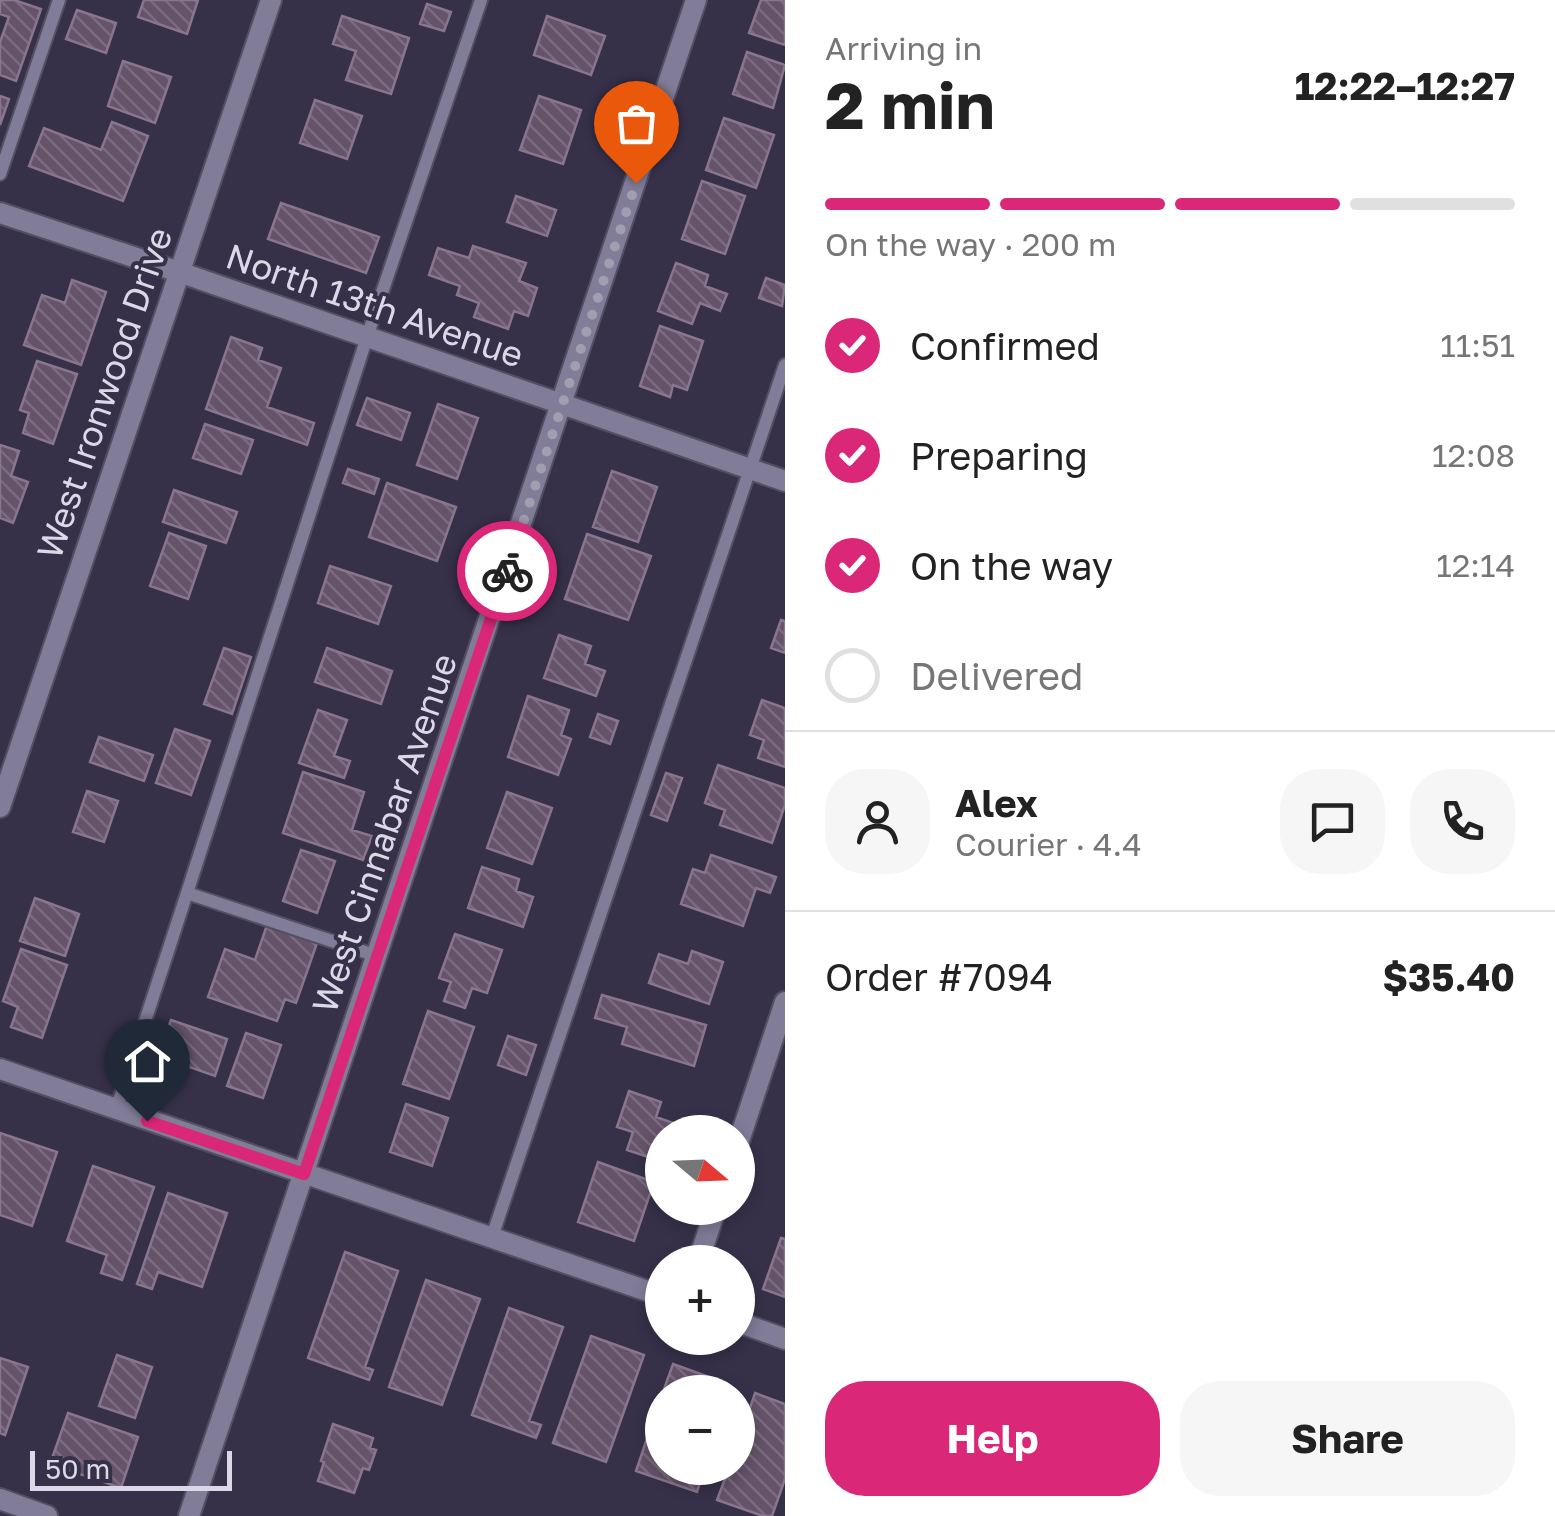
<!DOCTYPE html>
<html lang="en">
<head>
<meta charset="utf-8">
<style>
  body { margin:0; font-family:"Golos Text",sans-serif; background:#f6f6f6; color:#222; height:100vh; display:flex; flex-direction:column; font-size:38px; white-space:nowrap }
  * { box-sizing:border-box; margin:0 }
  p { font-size:32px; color:#767676 }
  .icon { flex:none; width:55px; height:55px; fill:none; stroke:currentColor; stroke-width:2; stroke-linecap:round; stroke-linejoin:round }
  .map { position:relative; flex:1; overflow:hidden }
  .side { display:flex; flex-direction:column; background:#fff; width:770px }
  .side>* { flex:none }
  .needle { width:65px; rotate:109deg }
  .controls { position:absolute; left:645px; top:1115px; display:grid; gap:20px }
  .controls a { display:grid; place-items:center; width:110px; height:110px; border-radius:50%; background:#fff; box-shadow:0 5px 15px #0003; font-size:50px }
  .scale { position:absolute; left:30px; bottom:25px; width:202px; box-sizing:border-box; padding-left:10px; border:5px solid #dbd9e8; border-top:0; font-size:28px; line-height:35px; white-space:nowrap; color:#dbd9e8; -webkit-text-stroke:8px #363149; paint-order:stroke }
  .pin { position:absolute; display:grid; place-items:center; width:85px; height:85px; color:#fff; margin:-102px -42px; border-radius:50% 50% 50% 0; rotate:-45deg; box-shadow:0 0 10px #0007 }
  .pin .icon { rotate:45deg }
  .courier { position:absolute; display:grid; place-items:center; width:100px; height:100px; margin:-50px; border:8px solid #db2777; border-radius:50%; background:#fff; color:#222; box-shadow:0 2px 12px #0007 }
  .head em { font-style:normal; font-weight:700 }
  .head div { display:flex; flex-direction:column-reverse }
  .head { display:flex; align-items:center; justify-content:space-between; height:170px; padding:0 40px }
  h1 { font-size:65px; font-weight:700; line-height:75px }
  .bar { display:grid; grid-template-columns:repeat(4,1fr); gap:15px 10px; align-content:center; height:120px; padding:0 40px }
  .bar i { height:12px; border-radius:8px; background:#e0e0e0 }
  .bar .on { background:#db2777 }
  .bar p { grid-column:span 4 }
  .line { display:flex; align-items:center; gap:25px; padding:0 40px; border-top:2px solid #e0e0e0 }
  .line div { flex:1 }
  .round { display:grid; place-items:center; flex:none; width:105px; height:105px; border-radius:40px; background:#f6f6f6 }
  ol { padding:0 40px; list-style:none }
  li { display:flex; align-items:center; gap:30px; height:110px }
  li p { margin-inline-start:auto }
  li .icon { padding:10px; border-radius:50%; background:#db2777; color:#fff; stroke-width:4 }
  li:last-child { color:#767676 }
  li i { width:55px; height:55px; border:5px solid #e0e0e0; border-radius:50% }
  .cta { display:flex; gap:20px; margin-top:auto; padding:20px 40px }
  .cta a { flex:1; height:115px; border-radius:40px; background:#db2777; color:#fff; font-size:40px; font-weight:700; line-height:115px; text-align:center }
  .cta a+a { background:#f6f6f6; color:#222 }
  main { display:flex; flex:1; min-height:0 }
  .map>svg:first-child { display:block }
  .building { fill:url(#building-back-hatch); stroke:#89768e; stroke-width:2.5 }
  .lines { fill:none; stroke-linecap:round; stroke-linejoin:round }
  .lane-casing { stroke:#534f63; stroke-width:16 }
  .street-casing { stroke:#534f63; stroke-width:24 }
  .lane { stroke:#817c98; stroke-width:12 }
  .street { stroke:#817c98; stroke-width:20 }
  .done { stroke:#a19eb0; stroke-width:10; stroke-dasharray:0 18 }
  .route { stroke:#db2777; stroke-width:12 }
  .labels { text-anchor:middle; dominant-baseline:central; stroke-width:8; stroke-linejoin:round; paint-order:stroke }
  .street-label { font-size:35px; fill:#dbd9e8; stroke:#363149 }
</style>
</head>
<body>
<main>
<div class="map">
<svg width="785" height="1516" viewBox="0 0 785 1516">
  <defs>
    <pattern id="building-back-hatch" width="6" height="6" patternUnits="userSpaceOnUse" patternTransform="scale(2.5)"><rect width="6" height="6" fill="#655369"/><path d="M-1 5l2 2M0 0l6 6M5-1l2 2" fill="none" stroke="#7a6b7e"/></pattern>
  </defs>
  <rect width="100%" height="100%" fill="#363149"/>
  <path class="building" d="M0 0H14L41 9 16 81 0 75V42L9 17 0 14Z
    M144 0H198L187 34 138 17Z
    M761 0H785V45L749 33Z
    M427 4 451 12 444 31 420 24Z
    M77 10 116 23 106 53 66 39Z
    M342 16 409 38 391 94 346 80 356 51 333 44Z
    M547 16 605 36 591 75 534 55Z
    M747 52 785 65 773 108 733 94Z
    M123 61 171 77 155 123 108 106Z
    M0 96 9 99 0 125Z
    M539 96 581 110 563 164 520 150Z
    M315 100 362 116 347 159 300 143Z
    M724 118 774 135 756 188 706 170Z
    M112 122 148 136 123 201 29 166 44 128 101 150Z
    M702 181 745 196 725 254 682 239Z
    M516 196 556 210 547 236 507 222Z
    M281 203 379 237 366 273 268 239Z
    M473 246 526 263 519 281 537 288 528 316 514 311 508 329 474 317 479 303 457 295 460 286 429 275 438 248 469 258Z
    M676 263 708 275 705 286 727 294 720 311 700 303 692 324 658 311Z
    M766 278 785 285 782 306 759 298Z
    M72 280 106 292 81 365 24 345 42 295 65 303Z
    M660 326 703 341 687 390 673 385 670 397 640 386Z
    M231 337 262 348 258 360 281 368 267 407 314 423 307 445 206 409Z
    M37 361 77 374 53 444 23 433 29 413 20 410Z
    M367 398 410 413 401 440 357 425Z
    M438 404 478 418 457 479 417 465Z
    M205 424 253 440 241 474 193 458Z
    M0 445 19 451 11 476 28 482 13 523 0 518Z
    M348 469 379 479 374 494 343 483Z
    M612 471 657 487 638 542 593 527Z
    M387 483 456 507 437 561 369 537Z
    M174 490 237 512 226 543 163 522Z
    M169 533 206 546 188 599 150 586Z
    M587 534 651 556 628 620 565 599Z
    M330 566 391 586 378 624 318 603Z
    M781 620 785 621V653L771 648Z
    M559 635 591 646 585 664 605 671 596 696 544 678Z
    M224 648 251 657 232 714 204 704Z
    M327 648 392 671 381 704 315 682Z
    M528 696 569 710 561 735 571 739 558 775 508 757Z
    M762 700 785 708V767L758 758 764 740 750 735Z
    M318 710 347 720 334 756 350 761 344 778 299 763Z
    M598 714 618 721 610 744 590 737Z
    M175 729 210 741 191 795 156 783Z
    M99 737 153 755 144 781 90 762Z
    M718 765 785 788V805L772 843 720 825 725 810 705 803Z
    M303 772 364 792 352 830 372 836 363 860 283 833Z
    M666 773 682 778 667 821 651 815Z
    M87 791 118 801 104 842 73 832Z
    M507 792 552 808 532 864 487 848Z
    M301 850 335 861 317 913 283 901Z
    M711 855 776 877 770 893 756 888 743 926 681 904 693 869 705 873Z
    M482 867 519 879 516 891 533 897 523 927 468 908Z
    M35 898 79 914 65 956 20 941Z
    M267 925 317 943 296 1003 285 999 277 1021 208 997 225 949 255 960Z
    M455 934 502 950 487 993 472 988 465 1008 444 1001 451 982 439 978Z
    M21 949 67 965 42 1038 11 1027 18 1007 3 1001Z
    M692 951 723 962 709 1004 649 983 659 954 688 964Z
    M602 995 706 1025 694 1066 622 1044 627 1027 595 1018Z
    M428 1011 474 1027 449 1099 403 1084Z
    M171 1020 227 1039 215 1076 158 1056Z
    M246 1033 281 1045 263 1098 227 1086Z
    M508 1036 536 1045 526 1075 498 1065Z
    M629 1091 661 1102 656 1117 673 1123 669 1132H662L660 1161 627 1150 633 1132 617 1127Z
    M406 1104 448 1118 432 1166 390 1152Z
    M0 1133 57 1152 32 1226 0 1215Z
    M598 1162 654 1182 634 1241 578 1222Z
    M93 1166 154 1187 122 1280 101 1273 107 1255 67 1241Z
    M168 1193 227 1213 202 1287 158 1272 152 1289 137 1284Z
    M781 1238 785 1239V1297L763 1289Z
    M345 1252 398 1271 365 1367 373 1370 369 1380 308 1358Z
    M426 1280 480 1299 442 1405 389 1387Z
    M509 1308 563 1327 529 1421 541 1425 536 1438 472 1415Z
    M591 1336 644 1355 606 1462 553 1443Z
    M117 1355 152 1367 135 1418 99 1406Z
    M0 1358 28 1367 5 1435 0 1433Z
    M673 1364 726 1383 723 1392H663Z
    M755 1393 785 1404V1479L772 1516H763L717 1500 729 1468H738V1443Z
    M662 1394V1468H697L693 1479 700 1482 697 1492 636 1471Z
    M68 1413 138 1437 121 1488 50 1464Z
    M333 1424 373 1438 370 1448 376 1450 369 1470 363 1468 354 1493 318 1481 324 1462 321 1461Z"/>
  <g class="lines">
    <g class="lane-casing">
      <path id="lane" d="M0 174 59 0
        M377 956 187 893 367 337 481 0
        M116 1110 187 893
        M492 1237 785 365"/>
    </g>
    <g class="street-casing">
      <path id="street" d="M0 213 179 272 785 481
        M0 807 271 0
        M0 1069 662 1296
        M738 1144 785 1002
        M698 1262 716 1208
        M738 1322 785 1339
        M0 1499 47 1516
        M189 1516 696 0"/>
    </g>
    <use href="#lane" class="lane"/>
    <use href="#street" class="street"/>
  </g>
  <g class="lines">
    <path class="done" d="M507 571 636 183"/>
    <path class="route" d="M147 1121 304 1174 507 571"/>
  </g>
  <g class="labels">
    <g class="street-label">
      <text transform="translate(375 305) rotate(19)">North 13th Avenue</text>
      <text transform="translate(104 393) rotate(-71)">West Ironwood Drive</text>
      <text transform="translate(384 833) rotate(-71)">West Cinnabar Avenue</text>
    </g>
  </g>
</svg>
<div class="controls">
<a><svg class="needle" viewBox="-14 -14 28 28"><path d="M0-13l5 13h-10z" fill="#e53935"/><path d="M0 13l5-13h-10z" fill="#767676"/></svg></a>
<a>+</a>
<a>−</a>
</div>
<div class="scale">50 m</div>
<div class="pin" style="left:636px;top:183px;background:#ea580c"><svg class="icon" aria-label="bag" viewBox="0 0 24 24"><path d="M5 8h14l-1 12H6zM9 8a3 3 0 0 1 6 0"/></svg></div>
<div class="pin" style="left:147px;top:1121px;background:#1f2937"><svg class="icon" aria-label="home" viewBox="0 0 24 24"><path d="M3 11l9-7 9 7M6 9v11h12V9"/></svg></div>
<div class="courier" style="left:507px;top:571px"><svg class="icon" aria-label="bike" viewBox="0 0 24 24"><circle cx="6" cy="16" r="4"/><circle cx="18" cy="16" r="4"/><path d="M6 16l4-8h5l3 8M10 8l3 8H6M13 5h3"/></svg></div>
</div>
<section class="side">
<div class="head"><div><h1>2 min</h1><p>Arriving in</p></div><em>12:22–12:27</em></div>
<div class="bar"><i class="on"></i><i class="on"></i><i class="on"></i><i></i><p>On the way · 200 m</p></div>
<ol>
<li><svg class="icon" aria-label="check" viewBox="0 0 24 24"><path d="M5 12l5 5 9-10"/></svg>Confirmed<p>11:51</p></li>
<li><svg class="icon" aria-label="check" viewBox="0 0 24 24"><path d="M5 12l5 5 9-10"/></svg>Preparing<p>12:08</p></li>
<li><svg class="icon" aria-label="check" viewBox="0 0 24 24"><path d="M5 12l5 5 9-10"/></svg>On the way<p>12:14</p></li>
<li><i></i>Delivered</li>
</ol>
<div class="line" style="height:180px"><a class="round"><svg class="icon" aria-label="person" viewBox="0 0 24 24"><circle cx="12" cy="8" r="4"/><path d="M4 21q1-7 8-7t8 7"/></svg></a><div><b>Alex</b><p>Courier · 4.4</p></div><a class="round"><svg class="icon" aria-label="chat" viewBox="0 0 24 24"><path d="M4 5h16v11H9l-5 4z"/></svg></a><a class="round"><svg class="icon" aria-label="phone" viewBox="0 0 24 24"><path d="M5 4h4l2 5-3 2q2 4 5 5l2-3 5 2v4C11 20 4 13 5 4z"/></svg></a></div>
<div class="line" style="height:130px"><div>Order #7094</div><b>$35.40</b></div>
<div class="cta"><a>Help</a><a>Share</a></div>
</section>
</main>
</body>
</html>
